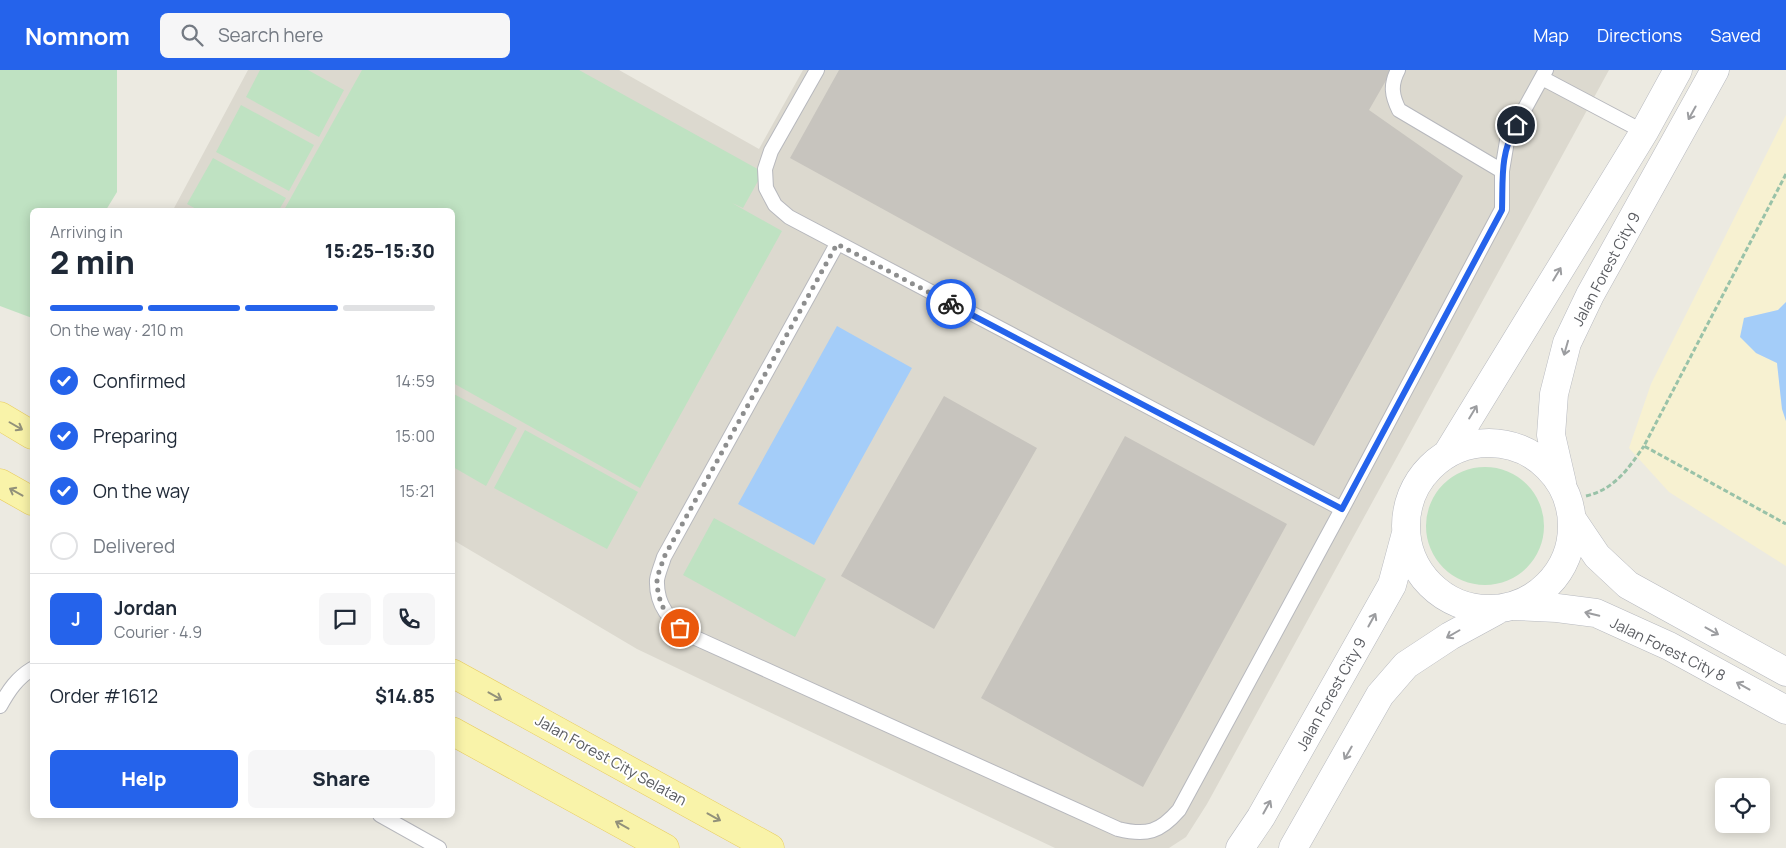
<!DOCTYPE html>
<html lang="en">
<head>
<meta charset="utf-8">
<style>
  body { margin:0; font-family:Manrope,sans-serif; background:#f6f6f7; color:#1f2937; height:100vh; display:flex; flex-direction:column; font-size:19px; white-space:nowrap }
  * { box-sizing:border-box; margin:0 }
  p { font-size:16px; color:#747a83 }
  .icon { flex:none; width:28px; height:28px; fill:none; stroke:currentColor; stroke-width:2; stroke-linecap:round; stroke-linejoin:round }
  .map { position:relative; flex:1; overflow:hidden }
  .sheet { position:absolute; left:30px; top:138px; width:425px; height:610px; display:flex; flex-direction:column; background:#fff; border-radius:8px; box-shadow:0 2px 12px #0003 }
  .sheet>* { flex:none }
  .tools { position:absolute; left:1715px; top:708px; display:grid; gap:10px }
  .tools a { display:grid; place-items:center; width:55px; height:55px; border-radius:8px; background:#fff; box-shadow:0 2px 12px #0003; font-size:25px }
  .pin { position:absolute; display:grid; place-items:center; width:42px; height:42px; color:#fff; margin:-21px; border:2px solid #fff; border-radius:50%; box-shadow:0 1px 5px #0007 }
  .courier { position:absolute; display:grid; place-items:center; width:50px; height:50px; margin:-25px; border:4px solid #2563eb; border-radius:50%; background:#fff; color:#222; box-shadow:0 1px 6px #0007 }
  .summary em { font-style:normal; font-weight:800 }
  .summary div { display:flex; flex-direction:column-reverse }
  .summary { display:flex; align-items:center; justify-content:space-between; height:85px; padding:0 20px }
  h1 { font-size:32px; font-weight:800; line-height:38px }
  .bar { display:grid; grid-template-columns:repeat(4,1fr); gap:8px 5px; align-content:center; height:60px; padding:0 20px }
  .bar i { height:6px; border-radius:4px; background:#e0e1e3 }
  .bar .on { background:#2563eb }
  .bar p { grid-column:span 4 }
  .line { display:flex; align-items:center; gap:12px; padding:0 20px; border-top:1px solid #e0e1e3 }
  .line div { flex:1 }
  .round { display:grid; place-items:center; flex:none; width:52px; height:52px; border-radius:8px; background:#f6f6f7 }
  ol { padding:0 20px; list-style:none }
  li { display:flex; align-items:center; gap:15px; height:55px }
  li p { margin-inline-start:auto }
  li .icon { padding:5px; border-radius:50%; background:#2563eb; color:#fff; stroke-width:4 }
  li:last-child { color:#747a83 }
  li i { width:28px; height:28px; border:2px solid #e0e1e3; border-radius:50% }
  .primary-button { display:flex; gap:10px; margin-top:auto; padding:10px 20px }
  .primary-button a { flex:1; height:58px; border-radius:8px; background:#2563eb; color:#fff; font-size:20px; font-weight:800; line-height:58px; text-align:center }
  .primary-button a+a { background:#f6f6f7; color:#1f2937 }
  header { display:flex; align-items:center; gap:30px; box-sizing:border-box; height:70px; padding:0 25px; background:#2563eb; color:#fff }
  header strong { font-size:24px }
  nav { display:flex; gap:28px; margin-inline-start:auto; font-size:18px }
  .search { width:350px; height:45px; background:#f6f6f7; display:flex; align-items:center; gap:12px; box-sizing:border-box; padding:0 18px; border-radius:8px; color:#747a83; font-size:19px }
  .map>svg:first-child { display:block }
  .education { fill:#dcd9cf }
  .green { fill:#bfe2c2 }
  .sand { fill:#f7f1d1 }
  .water { fill:#a4cdf9 }
  .building { fill:#c7c4be }
  .lines { fill:none; stroke-linecap:round; stroke-linejoin:round }
  .lane-casing { stroke:#b7b8bd; stroke-width:16 }
  .secondary-casing { stroke:#b7b9bf; stroke-width:29 }
  .primary-casing { stroke:#e8cc5e; stroke-width:29 }
  .path { stroke:#99c2a8; stroke-width:3; stroke-dasharray:5 2.5; stroke-linecap:butt }
  .lane { stroke:#fff; stroke-width:14 }
  .secondary { stroke:#fff; stroke-width:28 }
  .primary { stroke:#f9f3a9; stroke-width:28 }
  .oneway { stroke:#9c9da0 }
  .oneway2 { stroke:#92917a }
  .done { stroke:#8d8e8e; stroke-width:5; stroke-dasharray:0 9 }
  .route { stroke:#2563eb; stroke-width:6 }
  .labels { text-anchor:middle; dominant-baseline:central; stroke-width:4; stroke-linejoin:round; paint-order:stroke }
  .street-label { font-size:15px; fill:#5a5c61; stroke:#fff }
</style>
</head>
<body>
<header>
<strong>Nomnom</strong>
<div class="search"><svg class="icon" aria-label="search" viewBox="0 0 24 24"><circle cx="10" cy="10" r="6"/><path d="M15 15l6 6"/></svg>Search here</div>
<nav><a>Map</a><a>Directions</a><a>Saved</a></nav>
</header>
<div class="map">
<svg width="1786" height="778" viewBox="0 0 1786 778">
  <rect width="100%" height="100%" fill="#eceae1"/>
  <path class="education" d="M248 0H619L759 79 803 0H1609L1207 734 1186 767 1169 778H1055L637 579 453 470 452 140H173Z"/>
  <path class="green" d="M0 0H117V122L106 140H32V248L0 236Z
    M260 0H308L344 20 319 67 246 27Z
    M362 0H579L763 102 743 138 732 133 782 161 640 418 453 313 452 140H284Z
    M241 35 314 75 289 121 216 82Z
    M213 88 286 128 279 140H198L187 134Z
    M452 323 517 358 486 416 453 397Z
    M525 360 638 422 607 479 494 418Z
    M1426 456a59 59 0 1 1 118 0a59 59 0 1 1-118 0Z
    M714 448 826 509 795 567 683 505Z"/>
  <path class="sand" d="M1786 45V232L1778 240 1744 248 1756 283 1777 293 1782 339 1786 351V496L1669 422 1629 378 1651 314Z"/>
  <path class="water" d="M1786 232V351L1782 339 1777 293 1756 283 1740 267 1744 248 1778 240Z
    M837 256 912 298 814 475 738 434Z"/>
  <path class="building" d="M839 0H1392L1369 40 1463 106 1314 376 790 88Z
    M944 326 1037 378 934 559 841 506Z
    M1125 366 1287 454 1143 717 981 628Z"/>
  <g class="lines">
    <g class="lane-casing">
      <path id="lane" d="M817 0 771 81 765 99 766 118 775 135 789 147 1342 439 1502 139V101L1507 71 1546 0
        M1398 0C1390 15 1392 26 1399 40L1502 101
        M1542 8 1644 62
        M837 174 664 487C662 494 658 503 657 510 656 536 670 550 689 565L1118 759C1147 766 1160 762 1179 740L1342 439
        M0 636C9 620 17 608 32 599
        M380 745 439 778"/>
    </g>
    <g class="secondary-casing">
      <path id="secondary" d="M1406 456a83 83 0 1 1 166 0a83 83 0 1 1-166 0Z
        M1447 384 1644 62 1678 0
        M1562 413 1551 365 1554 324 1567 273 1590 225 1715 0
        M1572 449 1597 486 1628 515 1786 602
        M1514 536 1557 538 1596 543 1669 576 1786 640
        M1240 778 1261 747 1392 515 1406 463
        M1293 778 1380 625 1406 595 1450 566 1496 541"/>
    </g>
    <g class="primary-casing">
      <path id="primary" d="M0 346 32 365
        M0 413 32 431
        M452 603 770 778
        M452 661 665 778"/>
    </g>
    <path class="path" d="M1786 104 1644 376 1786 454
      M1586 426C1615 419 1628 399 1644 376"/>
    <use href="#lane" class="lane"/>
    <use href="#secondary" class="secondary"/>
    <use href="#primary" class="primary"/>
  </g>
  <defs><path id="oneway-shaft" d="M-6 0H5M1.5-3L5.5 0L1.5 3" fill="none" stroke-width="1.6" stroke-linecap="round" stroke-linejoin="round" transform="scale(1.25)"/></defs>
  <g class="oneway">
    <use href="#oneway-shaft" transform="translate(1692 43) rotate(119)"/>
    <use href="#oneway-shaft" transform="translate(1557 204) rotate(-59)"/>
    <use href="#oneway-shaft" transform="translate(1566 278) rotate(106)"/>
    <use href="#oneway-shaft" transform="translate(1473 342) rotate(-59)"/>
    <use href="#oneway-shaft" transform="translate(1592 544) rotate(-167)"/>
    <use href="#oneway-shaft" transform="translate(1372 550) rotate(-61)"/>
    <use href="#oneway-shaft" transform="translate(1712 561) rotate(29)"/>
    <use href="#oneway-shaft" transform="translate(1453 564) rotate(150)"/>
    <use href="#oneway-shaft" transform="translate(1743 616) rotate(-151)"/>
    <use href="#oneway-shaft" transform="translate(1348 683) rotate(120)"/>
    <use href="#oneway-shaft" transform="translate(1267 737) rotate(-61)"/>
  </g>
  <g class="oneway2">
    <use href="#oneway-shaft" transform="translate(16 356) rotate(30)"/>
    <use href="#oneway-shaft" transform="translate(16 422) rotate(-151)"/>
    <use href="#oneway-shaft" transform="translate(495 626) rotate(29)"/>
    <use href="#oneway-shaft" transform="translate(714 747) rotate(29)"/>
    <use href="#oneway-shaft" transform="translate(622 755) rotate(-151)"/>
  </g>
  <g class="lines">
    <path class="done" d="M680 558C665 547 657 529 657 510 658 503 662 494 664 487L837 174 951 234"/>
    <path class="route" d="M951 234 1342 439 1502 140C1503 107 1500 85 1516 55"/>
  </g>
  <g class="labels">
    <g class="street-label">
      <text transform="translate(1606 199) rotate(-62)">Jalan Forest City 9</text>
      <text transform="translate(1668 579) rotate(26)">Jalan Forest City 8</text>
      <text transform="translate(1331 624) rotate(-61)">Jalan Forest City 9</text>
      <text transform="translate(611 690) rotate(29)">Jalan Forest City Selatan</text>
    </g>
  </g>
</svg>
<div class="tools">
<a><svg class="icon" aria-label="locate" viewBox="0 0 24 24"><circle cx="12" cy="12" r="6"/><path d="M12 2v4M12 18v4M2 12h4M18 12h4"/></svg></a>
</div>
<div class="pin" style="left:680px;top:558px;background:#ea580c"><svg class="icon" aria-label="bag" viewBox="0 0 24 24"><path d="M5 8h14l-1 12H6zM9 8a3 3 0 0 1 6 0"/></svg></div>
<div class="pin" style="left:1516px;top:55px;background:#1f2937"><svg class="icon" aria-label="home" viewBox="0 0 24 24"><path d="M3 11l9-7 9 7M6 9v11h12V9"/></svg></div>
<div class="courier" style="left:951px;top:234px"><svg class="icon" aria-label="bike" viewBox="0 0 24 24"><circle cx="6" cy="16" r="4"/><circle cx="18" cy="16" r="4"/><path d="M6 16l4-8h5l3 8M10 8l3 8H6M13 5h3"/></svg></div>
<section class="sheet">
<div class="summary"><div><h1>2 min</h1><p>Arriving in</p></div><em>15:25–15:30</em></div>
<div class="bar"><i class="on"></i><i class="on"></i><i class="on"></i><i></i><p>On the way · 210 m</p></div>
<ol>
<li><svg class="icon" aria-label="check" viewBox="0 0 24 24"><path d="M5 12l5 5 9-10"/></svg>Confirmed<p>14:59</p></li>
<li><svg class="icon" aria-label="check" viewBox="0 0 24 24"><path d="M5 12l5 5 9-10"/></svg>Preparing<p>15:00</p></li>
<li><svg class="icon" aria-label="check" viewBox="0 0 24 24"><path d="M5 12l5 5 9-10"/></svg>On the way<p>15:21</p></li>
<li><i></i>Delivered</li>
</ol>
<div class="line" style="height:90px"><b class="round" style="background:#2563eb;color:#fff">J</b><div><b>Jordan</b><p>Courier · 4.9</p></div><a class="round"><svg class="icon" aria-label="chat" viewBox="0 0 24 24"><path d="M4 5h16v11H9l-5 4z"/></svg></a><a class="round"><svg class="icon" aria-label="phone" viewBox="0 0 24 24"><path d="M5 4h4l2 5-3 2q2 4 5 5l2-3 5 2v4C11 20 4 13 5 4z"/></svg></a></div>
<div class="line" style="height:65px"><div>Order #1612</div><b>$14.85</b></div>
<div class="primary-button"><a>Help</a><a>Share</a></div>
</section>
</div>
</body>
</html>
